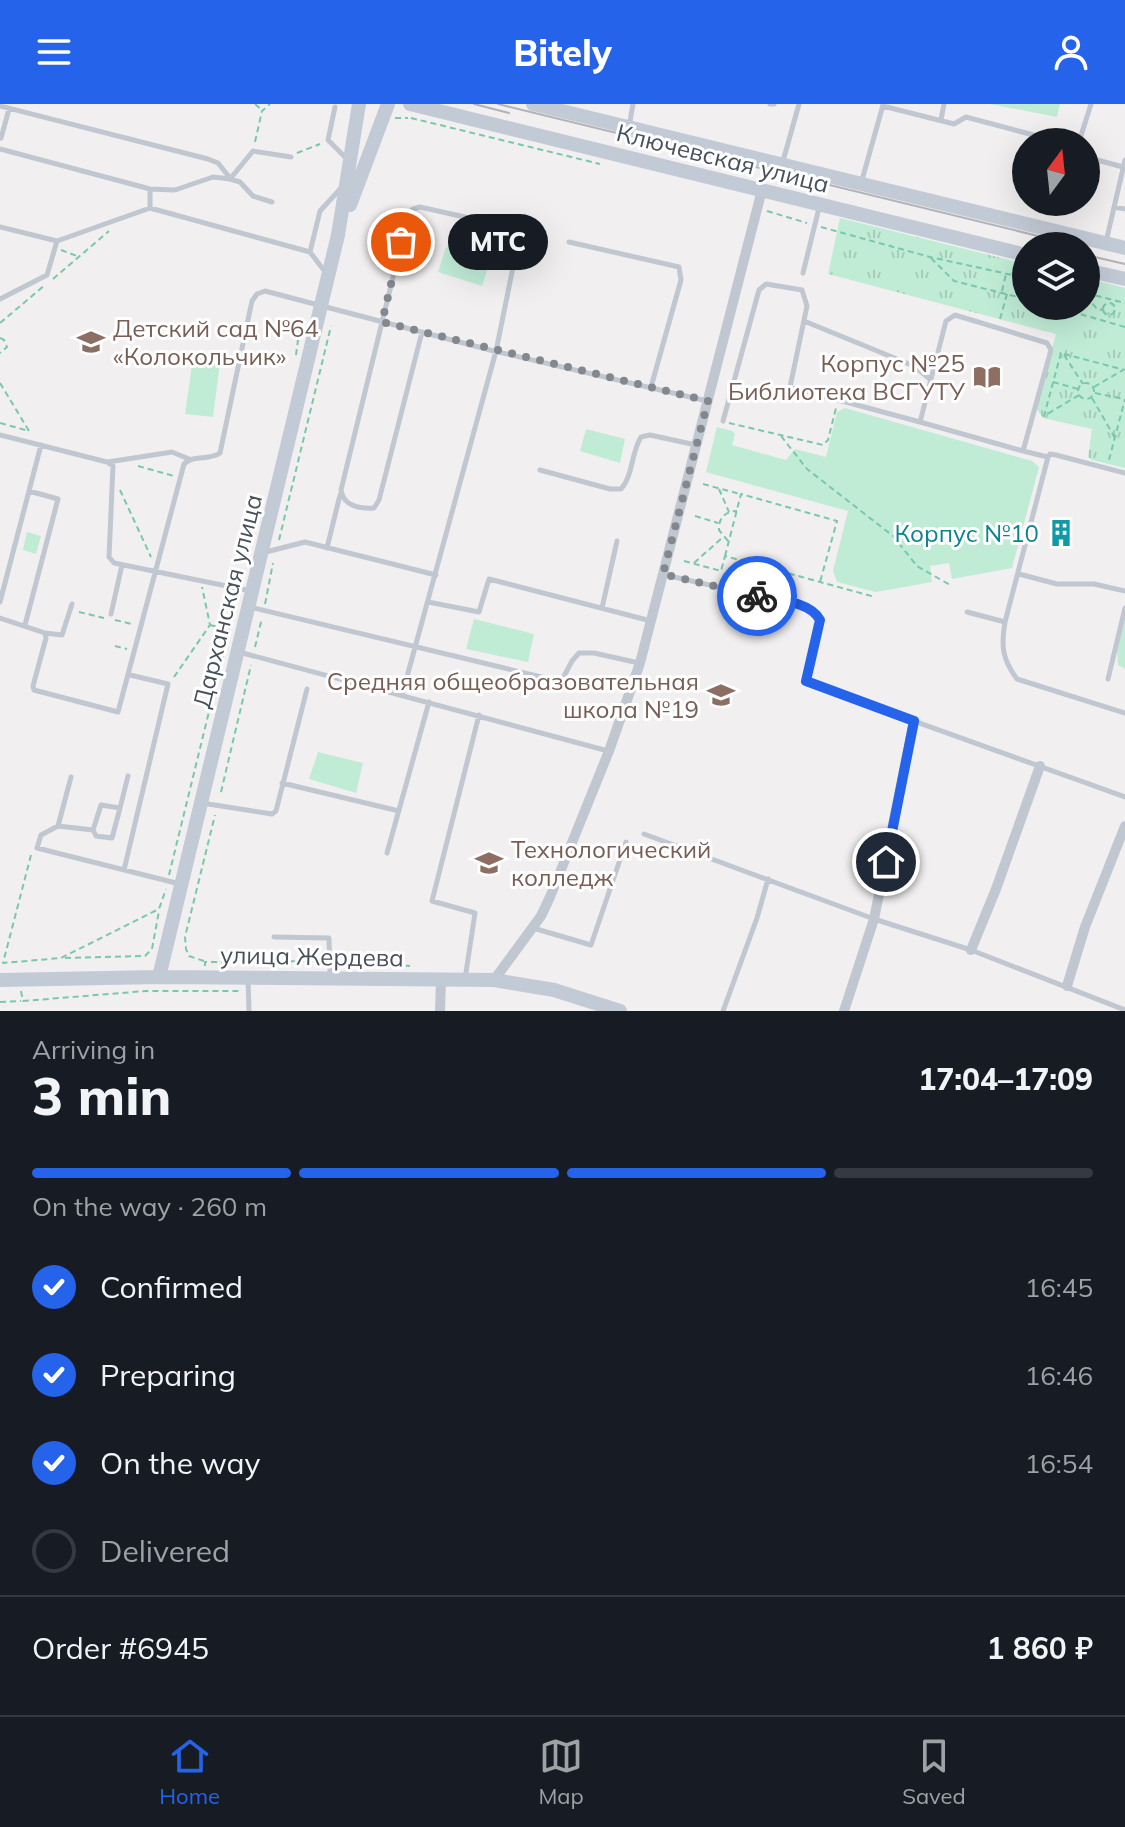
<!DOCTYPE html>
<html lang="en">
<head>
<meta charset="utf-8">
<style>
  body { margin:0; font-family:Mulish,sans-serif; background:#242831; color:#f1f3f6; height:100vh; display:flex; flex-direction:column; font-size:30px; white-space:nowrap }
  * { box-sizing:border-box; margin:0 }
  p { font-size:26px; color:#9ea1a6 }
  .icon { flex:none; width:44px; height:44px; fill:none; stroke:currentColor; stroke-width:2; stroke-linecap:round; stroke-linejoin:round }
  .map { position:relative; height:907px; overflow:hidden }
  .details { display:flex; flex-direction:column; background:#171b24; flex:1 }
  .details>* { flex:none }
  .needle { width:52px; rotate:15deg }
  .buttons { position:absolute; left:1012px; top:24px; display:grid; gap:16px }
  .buttons a { display:grid; place-items:center; width:88px; height:88px; border-radius:50%; background:#171b24; box-shadow:0 8px 32px #0002; font-size:40px }
  .pin { position:absolute; display:grid; place-items:center; width:68px; height:68px; color:#fff; margin:-34px; border:4px solid #fff; border-radius:50%; box-shadow:0 2px 8px #0007 }
  .courier { position:absolute; display:grid; place-items:center; width:80px; height:80px; margin:-40px; border:6px solid #2563eb; border-radius:50%; background:#fff; color:#222; box-shadow:0 2px 10px #0007 }
  .bubble { position:absolute; height:56px; border-radius:28px; background:#171b24; box-shadow:0 8px 32px #0002; font-size:26px; font-weight:800; line-height:56px; text-align:center }
  .headline em { font-style:normal; font-weight:800 }
  .headline div { display:flex; flex-direction:column-reverse }
  .headline { display:flex; align-items:center; justify-content:space-between; height:136px; padding:0 32px }
  h1 { font-size:52px; font-weight:800; line-height:60px }
  .bar { display:grid; grid-template-columns:repeat(4,1fr); gap:12px 8px; align-content:center; height:96px; padding:0 32px }
  .bar i { height:10px; border-radius:6px; background:#363941 }
  .bar .active { background:#2563eb }
  .bar p { grid-column:span 4 }
  .line { display:flex; align-items:center; gap:20px; padding:0 32px; border-top:2px solid #363941 }
  .line div { flex:1 }
  ol { padding:0 32px; list-style:none }
  li { display:flex; align-items:center; gap:24px; height:88px }
  li p { margin-inline-start:auto }
  li .icon { padding:8px; border-radius:50%; background:#2563eb; color:#fff; stroke-width:4 }
  li:last-child { color:#9ea1a6 }
  li i { width:44px; height:44px; border:4px solid #363941; border-radius:50% }
  header { display:flex; justify-content:space-between; align-items:center; height:104px; padding:0 32px; background:#2563eb; color:#fff; font-size:36px; font-weight:800 }
  .tab-bar { display:flex; justify-content:space-around; align-items:center; height:112px; border-top:2px solid #363941; background:#171b24; font-size:22px; color:#9ea1a6 }
  .tab-bar a { display:grid; justify-items:center; gap:4px }
  .tab-bar .active { color:#2563eb }
  .map>svg:first-child { display:block }
  .grass { fill:#c0ecd6 }
  .park { fill:url(#park-tufts) }
  .lines { fill:none; stroke-linecap:round; stroke-linejoin:round }
  .path { stroke:#7ac8ab; stroke-width:2; stroke-dasharray:6 4; stroke-linecap:butt }
  .lane { stroke:#c0c7d0; stroke-width:5 }
  .street { stroke:#c0c7d0; stroke-width:10 }
  .secondary { stroke:#c2cad6; stroke-width:14 }
  .tram { stroke:#b1b3b8; stroke-width:2 }
  .done { stroke:#83888f; stroke-width:8; stroke-dasharray:0 14.4 }
  .route { stroke:#2563eb; stroke-width:10 }
  .labels { text-anchor:middle; dominant-baseline:central; stroke-width:6; stroke-linejoin:round; paint-order:stroke }
  .street-label { font-size:24px; fill:#48505b; stroke:#fff }
  .education-label { font-size:24px; fill:#785e54; stroke:#fff; text-anchor:start }
  .culture-label { font-size:24px; fill:#0d838f; stroke:#fff; text-anchor:end }
</style>
</head>
<body>
<header><svg class="icon" aria-label="menu" viewBox="0 0 24 24"><path d="M4 6h16M4 12h16M4 18h16"/></svg>Bitely<svg class="icon" aria-label="person" viewBox="0 0 24 24"><circle cx="12" cy="8" r="4"/><path d="M4 21q1-7 8-7t8 7"/></svg></header>
<div class="map">
<svg width="1125" height="907" viewBox="0 0 1125 907">
  <defs>
    <pattern id="park-tufts" width="24" height="20" patternUnits="userSpaceOnUse" patternTransform="scale(2)"><rect width="24" height="20" fill="#c0ecd6"/><path d="M3 7l-1-3M5 7V3M7 7l1-3M15 17l-1-3M17 17v-4M19 17l1-3" fill="none" stroke="#a6ccba"/></pattern>
  </defs>
  <rect width="100%" height="100%" fill="#f1efef"/>
  <path class="grass" d="M990 0H1060L1057 13Z
    M446 143 490 157 482 182 438 168Z
    M194 247 221 251 213 313 185 310Z
    M845 304 1032 357 1039 363 1012 464 952 475 949 459 930 462 932 478 876 488 837 478 833 467 848 407 706 368 717 323 732 327 735 330 732 341 786 356 795 345 826 353 837 308Z
    M586 325 625 335 620 359 580 347Z
    M27 428 41 432 36 450 23 446Z
    M474 515 534 530 528 558 466 545Z
    M318 648 363 659 356 689 309 675Z"/>
  <path class="park" d="M840 114 1026 160V202H1086V174L1125 184V364L1092 356 1088 353 1092 325 1043 314 1036 304 1056 230 828 170Z
    M1125 514V565L1118 561 1117 546Z"/>
  <g class="lines">
    <path class="path" d="M255 0 262 6
      M395 14H408
      M411 14 600 60
      M255 38 262 7 270 0
      M297 49 320 40
      M767 107 807 119
      M821 123 930 153 1026 174
      M61 146 77 152
      M931 154 954 177 1026 195
      M53 175 109 127
      M1002 187 1006 170
      M1086 189 1125 199
      M1086 192 1097 205 1103 206
      M1103 205a6 6 0 1 1 12 0a6 6 0 1 1-12 0Z
      M1052 202 1125 223
      M1000 215 1007 190
      M0 219 45 181
      M0 234 4 236 7 243 0 249
      M1061 249 1044 312 1079 291
      M1064 250 1125 266
      M296 251 300 221 305 217
      M1064 251 1083 280
      M1053 278 1078 285
      M0 279 29 327 0 319
      M1078 287a8 8 0 1 1 16 0a8 8 0 1 1-16 0Z
      M1094 283 1123 266
      M1095 289 1124 295
      M1092 294 1115 334
      M729 319 823 341 828 336 836 304
      M781 332 807 365 893 432 917 462 950 481
      M1109 356 1125 295
      M138 362 174 372
      M703 380 740 390
      M719 385 729 408
      M120 386 151 453
      M695 412 718 419
      M279 436 331 222
      M728 437 719 426C718 415 725 407 737 407
      M725 452 741 390 837 417 820 478
      M684 457 721 467 725 452 875 493
      M694 459 722 434
      M265 500 273 459
      M79 508 104 514
      M115 516 132 520
      M210 521 229 526 233 513
      M115 542 127 545
      M255 543 262 514
      M174 573 210 521 202 483
      M221 688 251 561
      M31 751 3 859 61 854 159 805 166 785
      M169 771 229 526
      M65 854 145 852 152 845 159 807
      M204 857 189 852 186 845 185 833 215 711
      M336 858 410 862
      M205 862V858L322 857
      M21 887 23 897 146 887H242
      M0 898 21 897"/>
    <path class="lane" d="M770 0H774
      M0 2 208 55 218 59 230 74
      M883 2 954 20 966 13 1041 33 1050 38
      M335 3 328 36 346 54
      M941 16 944 0
      M629 23 633 0
      M1 34 9 5
      M1079 38 1091 0
      M0 45 150 85 175 86 213 73 230 75 240 78 253 92 272 98
      M1086 53 1123 63
      M783 57 799 0
      M230 75 253 47 291 53
      M862 76 883 1
      M1114 103 1125 105
      M150 104V85
      M0 123 57 137
      M569 138 679 163 681 176 651 283
      M1106 138 1125 56
      M310 148 326 169
      M803 169 819 104
      M0 195 47 171 57 137 150 104 310 148 320 107 342 83
      M804 217 914 262 931 276
      M723 317 759 186 766 180 802 186 807 202 790 283 920 318 946 217 955 211 1047 239 1051 246 1023 347 1048 353
      M920 318 1023 347
      M0 331 107 358 113 362 109 453 114 459 251 487
      M108 358 172 348 189 355
      M540 366 610 385H621C633 372 631 349 641 333L650 331 696 341
      M1125 369 1056 351 1050 350 1048 353 1005 518C1001 542 1002 555 1017 575L1125 609
      M327 444 340 391
      M262 449 305 438 436 471
      M1019 470 1057 480H1094L1125 487
      M665 471 807 503 817 510 820 516 806 577 811 580 1125 693
      M0 498 41 341
      M428 498 479 508 489 475 651 517
      M250 503 554 576H562L572 557 579 549H594L639 559
      M602 504 617 437
      M967 508 1005 518
      M111 510 122 461
      M0 514 45 529 46 534 33 582 34 586 118 608 184 360C194 350 209 357 220 349L252 197 257 190 265 187 490 246 707 297
      M25 521 58 395 29 387
      M45 529 62 531 72 500
      M239 548 608 647
      M1108 575 1125 504
      M402 591 496 247 520 129 510 123 420 103 413 105 408 112 341 386C343 402 360 405 374 404L379 396 422 228
      M71 673 58 722 41 731 37 744 180 780
      M282 679 399 707
      M202 699 272 710 276 707 307 585
      M120 704 128 672
      M58 722 93 726 101 701 120 704 112 734 96 732 93 726
      M644 730 874 815 971 846 1125 906
      M387 749 429 598
      M124 766 168 580 130 571
      M533 824 591 841 626 738
      M274 833 329 834 330 871
      M248 875 249 907
      M465 875 475 809 432 797 479 611
      M723 907 757 814 768 775"/>
    <path class="street" d="M971 846 996 785 1040 662
      M494 876 541 812 550 793 609 647 640 559 762 86
      M1067 882 1085 823 1125 722
      M440 907 441 875
      M844 907 874 815 914 617"/>
    <path class="secondary" d="M410 0 1026 151
      M533 0 1125 144
      M350 101 388 0
      M1086 166 1125 175
      M159 873 338 131 359 0
      M0 876 159 873 494 876 554 886 620 907"/>
    <path class="tram" d="M474 0 509 9
      M498 0 1079 142
      M1086 151 1125 160"/>
  </g>
  <g class="lines">
    <path class="done" d="M401 138 382 218 708 297 663 470 757 492"/>
    <path class="route" d="M757 492C777 496 810 497 820 516L806 577 914 617 886 758"/>
  </g>
  <defs>
    <g id="school-bare" transform="scale(2.16)"><path d="M0-5L7-2L0 1L-7-2ZM-4 1L0 2.5L4 1V4Q0 6-4 4Z" fill="#8d6e63" stroke="#fff" stroke-width="2.5" paint-order="stroke"/></g>
    <g id="library-bare" transform="scale(2.16)"><path d="M-6-4Q-3-5.5-.7-3.5V5Q-3 3-6 4ZM6-4Q3-5.5 .7-3.5V5Q3 3 6 4Z" fill="#8d6e63" stroke="#fff" stroke-width="2.5" paint-order="stroke"/></g>
    <g id="building-bare" transform="scale(2.16)"><path d="M-4-6H4V6H1V3H-1V6H-4ZM-2.5-4.3h1.7v1.8h-1.7ZM.8-4.3h1.7v1.8H.8ZM-2.5-1h1.7V.8h-1.7ZM.8-1h1.7V.8H.8Z" fill="#0f9aa8" stroke="#fff" stroke-width="2.5" paint-order="stroke"/></g>
    <g id="university-bare" transform="scale(2.16)"><path d="M0-5L7-2L0 1L-7-2ZM-4 1L0 2.5L4 1V4Q0 6-4 4Z" fill="#8d6e63" stroke="#fff" stroke-width="2.5" paint-order="stroke"/></g>
  </defs>
  <g fill-rule="evenodd">
    <use href="#school-bare" x="91" y="238"/>
    <use href="#library-bare" x="987" y="273"/>
    <use href="#building-bare" x="1061" y="429"/>
    <use href="#school-bare" x="721" y="591"/>
    <use href="#university-bare" x="489" y="759"/>
  </g>
  <g class="labels">
    <g class="street-label">
      <text transform="translate(723 54) rotate(14)">Ключевская улица</text>
      <text transform="translate(227 497) rotate(-76)">Дарханская улица</text>
      <text transform="translate(312 852) rotate(1)">улица Жердева</text>
    </g>
    <g class="education-label">
      <text x="113" y="224">Детский сад №64<tspan x="113" dy="28">«Колокольчик»</tspan></text>
      <text x="965" y="259" text-anchor="end">Корпус №25<tspan x="965" dy="28">Библиотека ВСГУТУ</tspan></text>
      <text x="699" y="577" text-anchor="end">Средняя общеобразовательная<tspan x="699" dy="28">школа №19</tspan></text>
      <text x="511" y="745">Технологический<tspan x="511" dy="28">колледж</tspan></text>
    </g>
    <g class="culture-label">
      <text x="1039" y="429">Корпус №10</text>
    </g>
  </g>
</svg>
<div class="buttons">
<a><svg class="needle" viewBox="-14 -14 28 28"><path d="M0-13l5 13h-10z" fill="#e53935"/><path d="M0 13l5-13h-10z" fill="#9ea1a6"/></svg></a>
<a><svg class="icon" aria-label="layers" viewBox="0 0 24 24"><path d="M12 4l9 5-9 5-9-5zM3 14l9 5 9-5"/></svg></a>
</div>
<div class="pin" style="left:401px;top:138px;background:#ea580c"><svg class="icon" aria-label="bag" viewBox="0 0 24 24"><path d="M5 8h14l-1 12H6zM9 8a3 3 0 0 1 6 0"/></svg></div>
<div class="pin" style="left:886px;top:758px;background:#1f2937"><svg class="icon" aria-label="home" viewBox="0 0 24 24"><path d="M3 11l9-7 9 7M6 9v11h12V9"/></svg></div>
<div class="courier" style="left:757px;top:492px"><svg class="icon" aria-label="bike" viewBox="0 0 24 24"><circle cx="6" cy="16" r="4"/><circle cx="18" cy="16" r="4"/><path d="M6 16l4-8h5l3 8M10 8l3 8H6M13 5h3"/></svg></div>
<div class="bubble" style="left:448px;top:110px;width:100px">МТС</div>
</div>
<section class="details">
<div class="headline"><div><h1>3 min</h1><p>Arriving in</p></div><em>17:04–17:09</em></div>
<div class="bar"><i class="active"></i><i class="active"></i><i class="active"></i><i></i><p>On the way · 260 m</p></div>
<ol>
<li><svg class="icon" aria-label="check" viewBox="0 0 24 24"><path d="M5 12l5 5 9-10"/></svg>Confirmed<p>16:45</p></li>
<li><svg class="icon" aria-label="check" viewBox="0 0 24 24"><path d="M5 12l5 5 9-10"/></svg>Preparing<p>16:46</p></li>
<li><svg class="icon" aria-label="check" viewBox="0 0 24 24"><path d="M5 12l5 5 9-10"/></svg>On the way<p>16:54</p></li>
<li><i></i>Delivered</li>
</ol>
<div class="line" style="height:104px"><div>Order #6945</div><b>1 860 ₽</b></div>
</section>
<nav class="tab-bar">
<a class="active"><svg class="icon" aria-label="home" viewBox="0 0 24 24"><path d="M3 11l9-7 9 7M6 9v11h12V9"/></svg>Home</a>
<a><svg class="icon" aria-label="map" viewBox="0 0 24 24"><path d="M3 6l6-2 6 2 6-2v14l-6 2-6-2-6 2zM9 4v14M15 6v14"/></svg>Map</a>
<a><svg class="icon" aria-label="saved" viewBox="0 0 24 24"><path d="M7 4h10v16l-5-4-5 4z"/></svg>Saved</a>
</nav>
</body>
</html>
